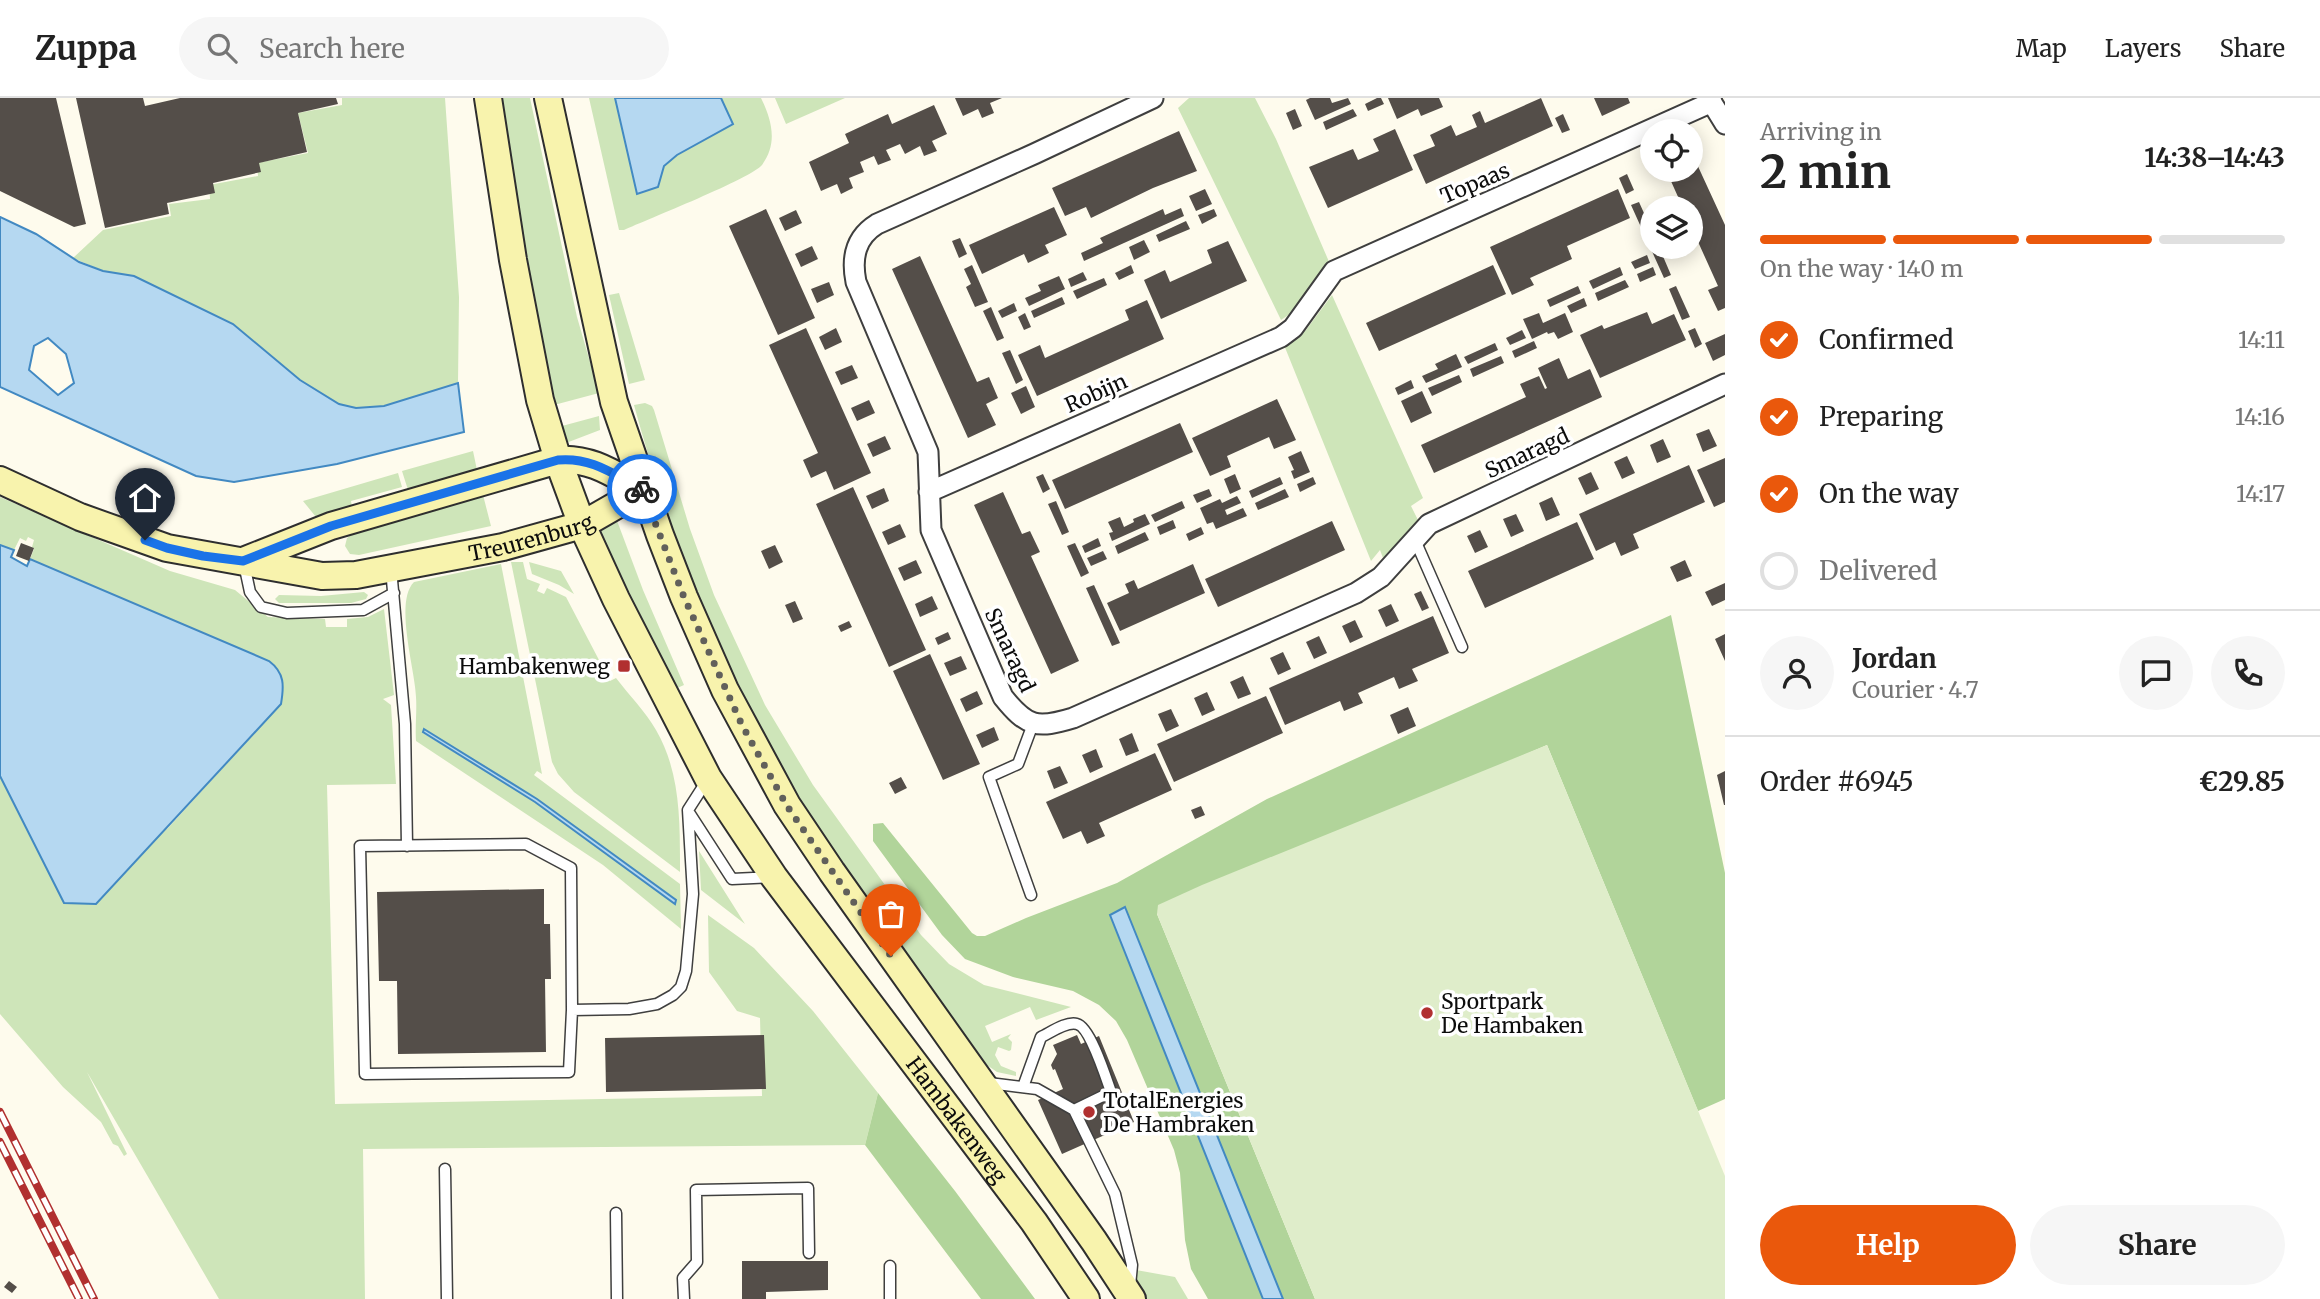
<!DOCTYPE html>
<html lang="en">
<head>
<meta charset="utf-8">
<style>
  body { margin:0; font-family:Merriweather,serif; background:#f6f6f6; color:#222; height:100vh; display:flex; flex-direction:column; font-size:26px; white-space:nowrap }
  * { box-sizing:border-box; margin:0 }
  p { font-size:23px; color:#767676 }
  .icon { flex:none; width:38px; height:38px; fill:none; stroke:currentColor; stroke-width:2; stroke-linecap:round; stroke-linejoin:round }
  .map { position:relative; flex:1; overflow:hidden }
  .side { display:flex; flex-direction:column; background:#fff; width:595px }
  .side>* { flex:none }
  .buttons { position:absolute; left:1640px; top:21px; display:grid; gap:14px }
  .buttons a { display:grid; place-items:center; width:63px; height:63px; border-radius:50%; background:#fff; box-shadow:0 4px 18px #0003; font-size:35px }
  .pin { position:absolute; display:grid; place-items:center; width:60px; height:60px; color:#fff; margin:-72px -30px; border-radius:50% 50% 50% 0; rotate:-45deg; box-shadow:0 0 7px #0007 }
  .pin .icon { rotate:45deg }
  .courier { position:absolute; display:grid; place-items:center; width:70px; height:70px; margin:-35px; border:5px solid #1a73e8; border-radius:50%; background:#fff; color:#222; box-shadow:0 2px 9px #0007 }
  .head em { font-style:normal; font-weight:700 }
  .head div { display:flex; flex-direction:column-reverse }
  .head { display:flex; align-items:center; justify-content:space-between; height:119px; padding:0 35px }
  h1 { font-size:46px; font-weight:700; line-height:52px }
  .bar { display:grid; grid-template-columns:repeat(4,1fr); gap:10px 7px; align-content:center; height:84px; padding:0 35px }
  .bar i { height:9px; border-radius:5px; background:#e0e0e0 }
  .bar .on { background:#ea580c }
  .bar p { grid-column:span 4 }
  .line { display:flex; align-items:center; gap:18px; padding:0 35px; border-top:2px solid #e0e0e0 }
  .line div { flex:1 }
  .round { display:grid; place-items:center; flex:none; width:74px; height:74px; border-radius:37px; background:#f6f6f6 }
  ol { padding:0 35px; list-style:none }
  li { display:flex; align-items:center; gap:21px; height:77px }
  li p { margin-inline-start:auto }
  li .icon { padding:7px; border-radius:50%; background:#ea580c; color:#fff; stroke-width:4 }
  li:last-child { color:#767676 }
  li i { width:38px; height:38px; border:4px solid #e0e0e0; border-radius:50% }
  .button { display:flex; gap:14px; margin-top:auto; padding:14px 35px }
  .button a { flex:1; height:80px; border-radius:42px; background:#ea580c; color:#fff; font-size:28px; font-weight:700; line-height:80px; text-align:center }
  .button a+a { background:#f6f6f6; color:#222 }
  header { display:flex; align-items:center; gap:42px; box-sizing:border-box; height:98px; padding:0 35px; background:#fff; border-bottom:2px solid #e0e0e0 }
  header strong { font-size:33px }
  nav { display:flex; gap:38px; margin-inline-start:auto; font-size:24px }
  .search { width:490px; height:63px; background:#f6f6f6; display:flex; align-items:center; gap:18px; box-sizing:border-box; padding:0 24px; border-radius:38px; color:#767676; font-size:26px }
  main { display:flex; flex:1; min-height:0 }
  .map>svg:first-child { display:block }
  .green { fill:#cee5b9; fill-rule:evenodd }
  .forest { fill:#b1d49a }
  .pitch { fill:#dfedca }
  .water { fill:#b5d8f1; stroke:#4289c2; stroke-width:2; fill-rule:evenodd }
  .building { fill:#544e49 }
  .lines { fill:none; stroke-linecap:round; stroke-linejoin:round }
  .lane-casing { stroke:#3f3f3f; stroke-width:13 }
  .street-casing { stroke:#3f3f3f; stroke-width:23 }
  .secondary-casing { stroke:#2e2e2e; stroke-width:30 }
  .lane { stroke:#fff; stroke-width:10 }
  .street { stroke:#fff; stroke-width:19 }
  .secondary { stroke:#f8f3ad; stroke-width:26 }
  .rail-casing { stroke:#b13030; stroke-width:8 }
  .rail { stroke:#fff; stroke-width:5; stroke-dasharray:16; stroke-linecap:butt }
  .done { stroke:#61605b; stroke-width:7; stroke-dasharray:0 12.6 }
  .route { stroke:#1a73e8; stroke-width:9 }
  .poi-dot { fill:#b13030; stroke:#fff; stroke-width:2.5 }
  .labels { text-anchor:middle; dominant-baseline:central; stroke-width:7; stroke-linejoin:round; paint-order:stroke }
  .street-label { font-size:21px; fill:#0c0c0c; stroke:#fff }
  .poi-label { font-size:21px; fill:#0c0c0c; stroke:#fff; text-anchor:start }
</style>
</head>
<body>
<header>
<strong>Zuppa</strong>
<div class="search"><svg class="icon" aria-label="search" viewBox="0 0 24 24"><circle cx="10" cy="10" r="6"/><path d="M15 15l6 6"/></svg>Search here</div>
<nav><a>Map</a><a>Layers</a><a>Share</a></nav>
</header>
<main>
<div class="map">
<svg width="1725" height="1201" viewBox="0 0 1725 1201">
  <rect width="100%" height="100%" fill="#fefbed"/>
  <path class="green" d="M342 0H445L459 199 458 285 384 308 356 310 339 306 300 282 233 226 134 178 103 173 73 160 103 132 171 118 169 106 210 101 209 87 258 78 257 65 308 55 298 15 342 7Z
    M499 0H530L577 219 599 295 554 307 543 260Z
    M589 0H615L638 95 658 89 664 68 677 57 732 27 721 0H761C772 23 778 45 762 67 752 80 646 122 624 132H619Z
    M775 0H845L786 26Z
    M1189 0H1255L1276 41 1330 166 1290 216 1281 222 1178 10Z
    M619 195 645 282 629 286 609 197Z
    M1332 197 1423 400 1411 408 1419 424 1383 460 1380 452 1371 463 1284 247 1306 232Z
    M645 305 652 308 654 312 690 431 714 497 765 607 813 687 921 837 949 866 984 887 1071 909 1036 922 1030 909 985 928 992 944 1011 936 1008 940 1012 944 1011 952 1009 953 998 949 995 957 1001 968 1016 974V978L997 974 984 965C944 907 902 851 861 793 845 770 827 748 812 724 732 595 674 454 634 307Z
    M599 318 600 332 566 345 562 328Z
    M473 353 477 372 408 392 402 373Z
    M398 375 402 389 351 403 352 409 316 419 303 403Z
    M483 397 491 428 359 457 350 456 345 448 347 440 354 435Z
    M0 399 170 473 235 492 268 519 325 521 326 529H347V521L368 519 384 511 394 597 383 601 391 607 396 686 327 687 335 1006 762 998 760 920 737 913 709 874 708 817 754 850 813 913 878 995 865 1047 363 1051 365 1201H219L87 974 127 1056 124 1058 118 1048 113 1046 101 1024 63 989 0 916V678L64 805 168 730 281 606C284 589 284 574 269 563L30 461 34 451 32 449 34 442 28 439 26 443 20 440 14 452 0 447Z
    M616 420 643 492 684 587 675 591 605 455 593 423Z
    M511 464H523L527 481 540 486 537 493 544 496 547 490 566 499 610 583 616 580C629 597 645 613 656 632 681 675 680 725 680 774L574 694 558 676 552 664Z
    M529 464 561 473 574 496 559 487 532 476Z
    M501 466 542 676 537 673 534 677 680 786 681 831 603 767 416 643C415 628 417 613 416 599 415 571 394 504 414 484ZM424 631 537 701 675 802V806L535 704 423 635Z
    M364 494 368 497 366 501 351 505H279L275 501 279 497 321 498Z
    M699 753 745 826 701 792Z
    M1125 1170 1175 1179 1188 1201H1144Z"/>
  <path class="forest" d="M1671 517 1725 775V1001L1698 1013 1547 647 1157 816 1315 1201H1283L1125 810 1110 818 1263 1201H1208L1191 1171 1185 1142 1180 1075 1174 1052 1127 942 1116 923 1099 907 1073 893 1013 879 965 861 942 837 873 743V726L883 725 972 835 977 838H985L1026 820 1117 785 1267 701Z
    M878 995 955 1093 1035 1201H981L865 1047Z"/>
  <path class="pitch" d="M1547 647 1725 1078V1201H1315L1157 816 1158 807 1202 787Z"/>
  <path class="water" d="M615 0H721L733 26 677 57 664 68 658 89 637 96Z
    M0 119 36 136 79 164 103 173 134 178 233 226 300 282 339 306 356 310 384 308 458 285 464 334 337 366 234 384 196 378 0 289ZM48 240 66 256 74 285 58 297 29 272 34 248Z
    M0 447 14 452 11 459 27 468 30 461 269 563C285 575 284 588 281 606L96 806 64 805 0 678Z
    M424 631 537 701 676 802 675 806 535 704 423 634Z
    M1125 809 1283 1201H1263L1110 817Z"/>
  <path class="building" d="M0 0H56L86 126 74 129 0 93Z
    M76 0H143L145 8 180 0H336L338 6 298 15 307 54 259 65 261 74 213 85 215 95 167 105 169 116 105 130Z
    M955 0H1002L990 5 994 15 982 20 978 11 963 18Z
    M1310 0H1330L1332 5 1348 0 1351 6 1315 22 1306 2Z
    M1377 0H1381L1384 6 1368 13 1365 6Z
    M1388 0H1439L1443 9 1421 18 1418 11 1397 21Z
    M1541 0 1553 28 1426 86 1413 57 1435 48 1430 37 1451 27 1456 38 1477 29 1472 17 1480 13 1485 25Z
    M1594 0H1628L1630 5 1602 18Z
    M934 7 947 36 932 43 937 53 924 58 920 48 905 56 900 46 886 52 891 62 878 67 874 58 860 64 864 74 849 80 853 90 841 96 837 86 821 93 809 64 849 45 845 36 888 16 892 26Z
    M1295 11 1302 28 1293 32 1286 15Z
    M1353 11 1357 18 1326 32 1323 24Z
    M1563 16 1570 32 1562 35 1555 20Z
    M1395 31 1413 72 1328 110 1309 69 1353 51 1358 62 1379 53 1373 41Z
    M1179 33 1197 73 1153 90 1091 120 1086 109 1065 118 1052 90Z
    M1690 51 1725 127V210L1718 213 1708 192 1718 188 1690 126V110H1683L1666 72H1690Z
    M1627 76 1634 92 1626 96 1619 80Z
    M1205 91 1212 106 1196 113 1189 98Z
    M1618 91 1630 120 1567 148 1572 161 1530 180 1534 187 1512 197 1490 149Z
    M1639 104 1652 133 1645 138 1631 107Z
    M1054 109 1067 137 1045 147 1049 155 1028 165 1024 156 982 176 969 147Z
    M1181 110 1184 118 1084 163 1081 155 1103 145 1100 140 1163 111 1165 117Z
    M766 111 815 220 778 237 729 128Z
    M1214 111 1217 118 1202 126 1198 117Z
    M796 112 802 125 785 133 779 120Z
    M1186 123 1190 131 1159 144 1156 137Z
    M960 140 967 156 959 160 952 143Z
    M1144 142 1150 154 1134 162 1129 149Z
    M1228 143 1247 183 1161 221 1144 182 1165 172 1170 184 1212 165 1207 152Z
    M812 148 818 161 801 169 795 156Z
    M1650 149H1659L1671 177 1664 180Z
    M1647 157 1650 165 1635 171 1631 164Z
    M920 158 977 284 989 279 998 300 986 306 996 327 968 340 892 171Z
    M972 167 988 204 975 209 966 189 971 186 964 171Z
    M1131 167 1134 175 1119 182 1115 175Z
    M1493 167 1506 196 1379 253 1366 225Z
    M1620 169 1623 177 1593 191 1589 183Z
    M1653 169 1656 177 1640 184 1637 176Z
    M1083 174 1087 182 1071 189 1068 181Z
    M1059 178 1065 191 1029 208 1025 200 1041 193 1038 187Z
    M1104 180 1107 187 1077 201 1073 193Z
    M1625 182 1629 189 1598 203 1595 195Z
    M829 184 834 197 817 205 811 191Z
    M1578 188 1581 195 1550 209 1547 202Z
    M1676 188 1690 219 1682 222 1669 191Z
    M1062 199 1065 206 1034 220 1031 213Z
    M1584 200 1587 208 1571 215 1567 208Z
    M1147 202 1164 241 1037 298 1018 257 1040 247 1045 260 1129 222 1125 212Z
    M1014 205 1017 213 1002 220 998 213Z
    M991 209 1004 240 997 243 983 213Z
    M1647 214 1652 226 1674 216 1686 242 1600 280 1580 237 1602 227 1604 231Z
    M1025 215 1031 229 1024 232 1018 219Z
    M1539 215 1543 225 1565 215 1573 234 1558 241 1554 234 1548 236 1547 234 1532 241 1523 221Z
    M806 230 871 375 834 392 826 373 811 380 803 362 818 355 769 247Z
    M836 230 842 244 825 252 819 239Z
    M1695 230 1702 246 1695 250 1688 233Z
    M1522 232 1526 240 1510 247 1506 240Z
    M1725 236V257L1713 263 1705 245Z
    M1534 243 1537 250 1515 260 1512 253Z
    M1495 245 1498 252 1468 266 1464 259Z
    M1010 252 1023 282 1016 286 1002 255Z
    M1456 256 1462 269 1426 285 1422 278 1438 271 1435 266Z
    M1501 258 1504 265 1473 279 1470 271Z
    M1559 260 1568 281 1590 271 1602 299 1434 375 1421 347 1526 299 1520 286 1539 278 1545 291 1547 290 1538 270Z
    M852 267 858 280 841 287 835 274Z
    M1459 277 1462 284 1432 298 1428 290Z
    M1411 282 1414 290 1398 297 1395 290Z
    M1026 288 1035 309 1021 316 1011 295Z
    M1422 293 1432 315 1411 325 1401 303Z
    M1277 301 1296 342 1274 351 1269 339 1227 358 1231 369 1210 378 1192 340Z
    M869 302 875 315 857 323 851 310Z
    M1180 325 1193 354 1065 411 1052 382Z
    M1709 331 1717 348 1703 354 1696 336Z
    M885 338 891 351 873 359 867 346Z
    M1663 341 1671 359 1657 365 1650 347Z
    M1301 353 1310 374 1294 381 1291 373 1294 372 1288 359Z
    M1627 358 1635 375 1622 381 1614 364Z
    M1725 360V404L1714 409 1697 372Z
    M1689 367 1705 404 1633 436 1639 450 1621 458 1615 444 1596 453 1579 416Z
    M1591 374 1599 391 1586 397 1578 380Z
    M1043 376 1050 391 1043 395 1036 379Z
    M1235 376 1241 391 1230 396 1224 381Z
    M1280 379 1283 386 1252 400 1249 393Z
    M1313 379 1316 386 1300 394 1297 386Z
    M853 389 926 552 889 569 816 406Z
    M884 390 889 403 872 411 866 398Z
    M1209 391 1212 398 1197 405 1193 397Z
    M1285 391 1289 399 1258 412 1255 405Z
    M1003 394 1022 436 1030 433 1040 454 1031 458 1079 563 1051 576 974 407Z
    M1237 398 1241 405 1225 412 1227 417 1243 410 1247 418 1216 431 1213 424 1207 426 1200 410 1220 401 1222 405Z
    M1552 399 1560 417 1546 423 1539 405Z
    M1056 403 1069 434 1062 437 1048 406Z
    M1182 403 1185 410 1155 424 1151 417Z
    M1145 416 1150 426 1112 443 1109 435 1113 434 1108 424 1120 419 1124 429 1134 424 1133 421Z
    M1516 416 1524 433 1511 439 1503 421Z
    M1173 422 1176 430 1160 437 1157 429Z
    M1332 423 1345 452 1218 509 1205 481Z
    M1577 424 1594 461 1485 510 1468 473Z
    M900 426 906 439 888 447 882 434Z
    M1201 429 1204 436 1189 443 1186 436Z
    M1480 432 1488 449 1475 455 1467 438Z
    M1145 434 1149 442 1118 456 1115 448Z
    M1098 440 1101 448 1085 455 1082 448Z
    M21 445 34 450 29 463 16 458Z
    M1075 445 1089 475 1081 479 1067 448Z
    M775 447 783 464 769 471 761 453Z
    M1103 453 1107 461 1091 468 1087 460Z
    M916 462 922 475 904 483 898 470Z
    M1685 462 1692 478 1677 484 1670 469Z
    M1193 466 1205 495 1120 533 1107 505 1129 495 1125 486 1134 482 1138 491Z
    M1725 485V502L1712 508 1705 494Z
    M1094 487 1120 545 1112 548 1086 490Z
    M1421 493 1429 510 1422 513 1414 496Z
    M932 498 938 511 920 519 915 506Z
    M795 503 803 521 793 525 785 507Z
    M1391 506 1399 523 1386 529 1378 512Z
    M1433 518 1449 555 1412 571 1418 583 1399 591 1394 579 1358 595 1363 605 1344 613 1340 603 1285 627 1269 590Z
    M1355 522 1363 539 1350 545 1342 528Z
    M849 523 852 529 841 534 838 528Z
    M948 534 951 541 938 547 935 540Z
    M1725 536V563L1715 541Z
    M1319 538 1327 555 1314 561 1306 544Z
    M1283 554 1291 571 1278 577 1270 560Z
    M930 556 980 666 943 682 893 573Z
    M961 558 967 571 950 578 944 565Z
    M1243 578 1251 596 1238 601 1230 584Z
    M977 593 983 606 966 614 960 601Z
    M1207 594 1215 612 1202 618 1194 600Z
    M1266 598 1283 635 1174 684 1157 646Z
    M1408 609 1416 628 1398 636 1390 617Z
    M1171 611 1179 628 1166 634 1158 616Z
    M994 629 999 642 982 650 976 637Z
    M1132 635 1139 653 1126 658 1119 641Z
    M1096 651 1103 669 1090 675 1082 657Z
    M1155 655 1172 692 1099 725 1105 738 1087 746 1081 733 1063 741 1046 704Z
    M1060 668 1068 685 1054 691 1047 673Z
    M1725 673V707H1724L1717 677Z
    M901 679 907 690 895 696 889 685Z
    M1201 708 1205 717 1195 721 1191 712Z
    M544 791V826H550L551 881H545L546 954 398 956 397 883H379L377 794Z
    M764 937 766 991 606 994 605 940Z
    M1077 937 1081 946 1099 938 1134 1024 1062 1056 1038 1002 1063 991 1055 971 1053 972 1051 967 1057 956 1053 947Z
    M742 1163H828V1192L766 1194V1201H742Z
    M9 1183 17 1189 12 1195 4 1189Z"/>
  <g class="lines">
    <g class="lane-casing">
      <path id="lane" d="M1415 442 1462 549
        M244 466 250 494 261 509 287 515 363 512 394 495
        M391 471 405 626 407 748
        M690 716 732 781 772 779
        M526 746 571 770 572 912 569 974 365 976 360 748Z
        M1031 797 989 679 1018 666 1033 626
        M572 912 629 911 657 906 673 897 681 889 686 873 693 796 688 712 706 684
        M989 985 1037 991 1074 1012 1115 1096 1132 1167 1130 1188
        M1023 989 1041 939C1050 935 1066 923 1077 926 1090 929 1106 980 1111 994L1074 1012
        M445 1071 447 1201
        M616 1115 617 1201
        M684 1201 683 1180 697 1164 696 1092 808 1090 809 1155
        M890 1201V1168"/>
    </g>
    <g class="street-casing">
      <path id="street" d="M1153 0 1034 56 877 126C856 139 851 159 856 184L928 354 931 432 1003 599C1027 629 1037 631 1073 620L1356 495 1381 479 1429 426 1725 286
        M1709 0 1725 26
        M929 394 1281 239 1293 230 1334 173 1712 4"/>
    </g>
    <g class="secondary-casing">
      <g id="secondary">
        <path id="s1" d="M488 0 513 162 540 302 558 362 582 427 616 501 708 680 774 779 1034 1124 1086 1201"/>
        <path d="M548 0 614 304 660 437 684 499 725 592 787 707 832 774 1094 1143 1132 1201"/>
        <path id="s2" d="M0 382 80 419 167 450 322 478 356 477 503 449 582 427 643 392"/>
        <path d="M243 463 331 428 558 362C591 359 615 377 643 392"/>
      </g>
    </g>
    <use href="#lane" class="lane"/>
    <use href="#street" class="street"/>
    <use href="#secondary" class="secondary"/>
    <g class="rail-casing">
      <path id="rail" d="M0 1014 94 1201
        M0 1044 79 1201"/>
    </g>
    <use href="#rail" class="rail"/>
  </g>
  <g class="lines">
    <path class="done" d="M642 391 684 499 742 627 787 708 891 858"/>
    <path class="route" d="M145 442 167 450 203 458 243 463 331 428 558 362C592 359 613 376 642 391"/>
  </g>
  <g class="poi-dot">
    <rect x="617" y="561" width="14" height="14" rx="3.5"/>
    <circle cx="1427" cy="915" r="7"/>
    <circle cx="1089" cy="1014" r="7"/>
  </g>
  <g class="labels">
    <g class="street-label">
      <text transform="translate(1475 85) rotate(-23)">Topaas</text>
      <text transform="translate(1096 295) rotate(-24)">Robijn</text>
      <text transform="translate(1527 355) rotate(-25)">Smaragd</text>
      <text stroke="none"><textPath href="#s2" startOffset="551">Treurenburg</textPath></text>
      <text transform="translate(1010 552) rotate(65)">Smaragd</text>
      <text stroke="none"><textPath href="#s1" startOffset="1144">Hambakenweg</textPath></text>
    </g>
    <g class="poi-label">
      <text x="610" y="568" text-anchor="end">Hambakenweg</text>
      <text x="1441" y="903">Sportpark<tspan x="1441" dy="24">De Hambaken</tspan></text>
      <text x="1103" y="1002">TotalEnergies<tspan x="1103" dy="24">De Hambraken</tspan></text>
    </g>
  </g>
</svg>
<div class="buttons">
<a><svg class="icon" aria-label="locate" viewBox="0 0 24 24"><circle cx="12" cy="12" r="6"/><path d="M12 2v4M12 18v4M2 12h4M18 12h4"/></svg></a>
<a><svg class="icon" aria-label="layers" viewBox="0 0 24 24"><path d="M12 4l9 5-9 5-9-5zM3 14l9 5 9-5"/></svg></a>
</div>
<div class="pin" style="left:891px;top:858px;background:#ea580c"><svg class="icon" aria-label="bag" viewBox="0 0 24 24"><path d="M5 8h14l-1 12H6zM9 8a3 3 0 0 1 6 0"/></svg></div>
<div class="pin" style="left:145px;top:442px;background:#1f2937"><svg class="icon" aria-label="home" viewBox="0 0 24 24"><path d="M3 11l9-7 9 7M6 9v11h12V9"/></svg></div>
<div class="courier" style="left:642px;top:391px"><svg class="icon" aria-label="bike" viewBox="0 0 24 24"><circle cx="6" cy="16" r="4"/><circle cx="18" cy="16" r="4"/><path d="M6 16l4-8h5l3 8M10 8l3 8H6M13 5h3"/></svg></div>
</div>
<section class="side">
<div class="head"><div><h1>2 min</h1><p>Arriving in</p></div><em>14:38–14:43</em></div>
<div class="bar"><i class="on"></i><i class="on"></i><i class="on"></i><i></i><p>On the way · 140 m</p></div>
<ol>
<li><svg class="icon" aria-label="check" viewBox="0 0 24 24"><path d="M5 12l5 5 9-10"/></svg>Confirmed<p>14:11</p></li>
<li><svg class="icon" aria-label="check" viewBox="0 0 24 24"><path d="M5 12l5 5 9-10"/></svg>Preparing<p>14:16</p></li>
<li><svg class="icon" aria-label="check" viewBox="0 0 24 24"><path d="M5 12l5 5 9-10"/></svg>On the way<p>14:17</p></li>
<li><i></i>Delivered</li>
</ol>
<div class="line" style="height:126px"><a class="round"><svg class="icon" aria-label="person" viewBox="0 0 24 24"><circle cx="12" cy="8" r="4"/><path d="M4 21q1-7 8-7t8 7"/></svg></a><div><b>Jordan</b><p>Courier · 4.7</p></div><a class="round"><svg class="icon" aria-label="chat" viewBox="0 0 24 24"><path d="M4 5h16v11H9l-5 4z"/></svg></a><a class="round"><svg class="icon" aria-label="phone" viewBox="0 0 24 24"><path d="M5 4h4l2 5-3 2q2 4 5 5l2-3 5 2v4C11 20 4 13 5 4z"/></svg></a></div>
<div class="line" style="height:91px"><div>Order #6945</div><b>€29.85</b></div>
<div class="button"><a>Help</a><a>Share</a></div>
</section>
</main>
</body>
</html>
